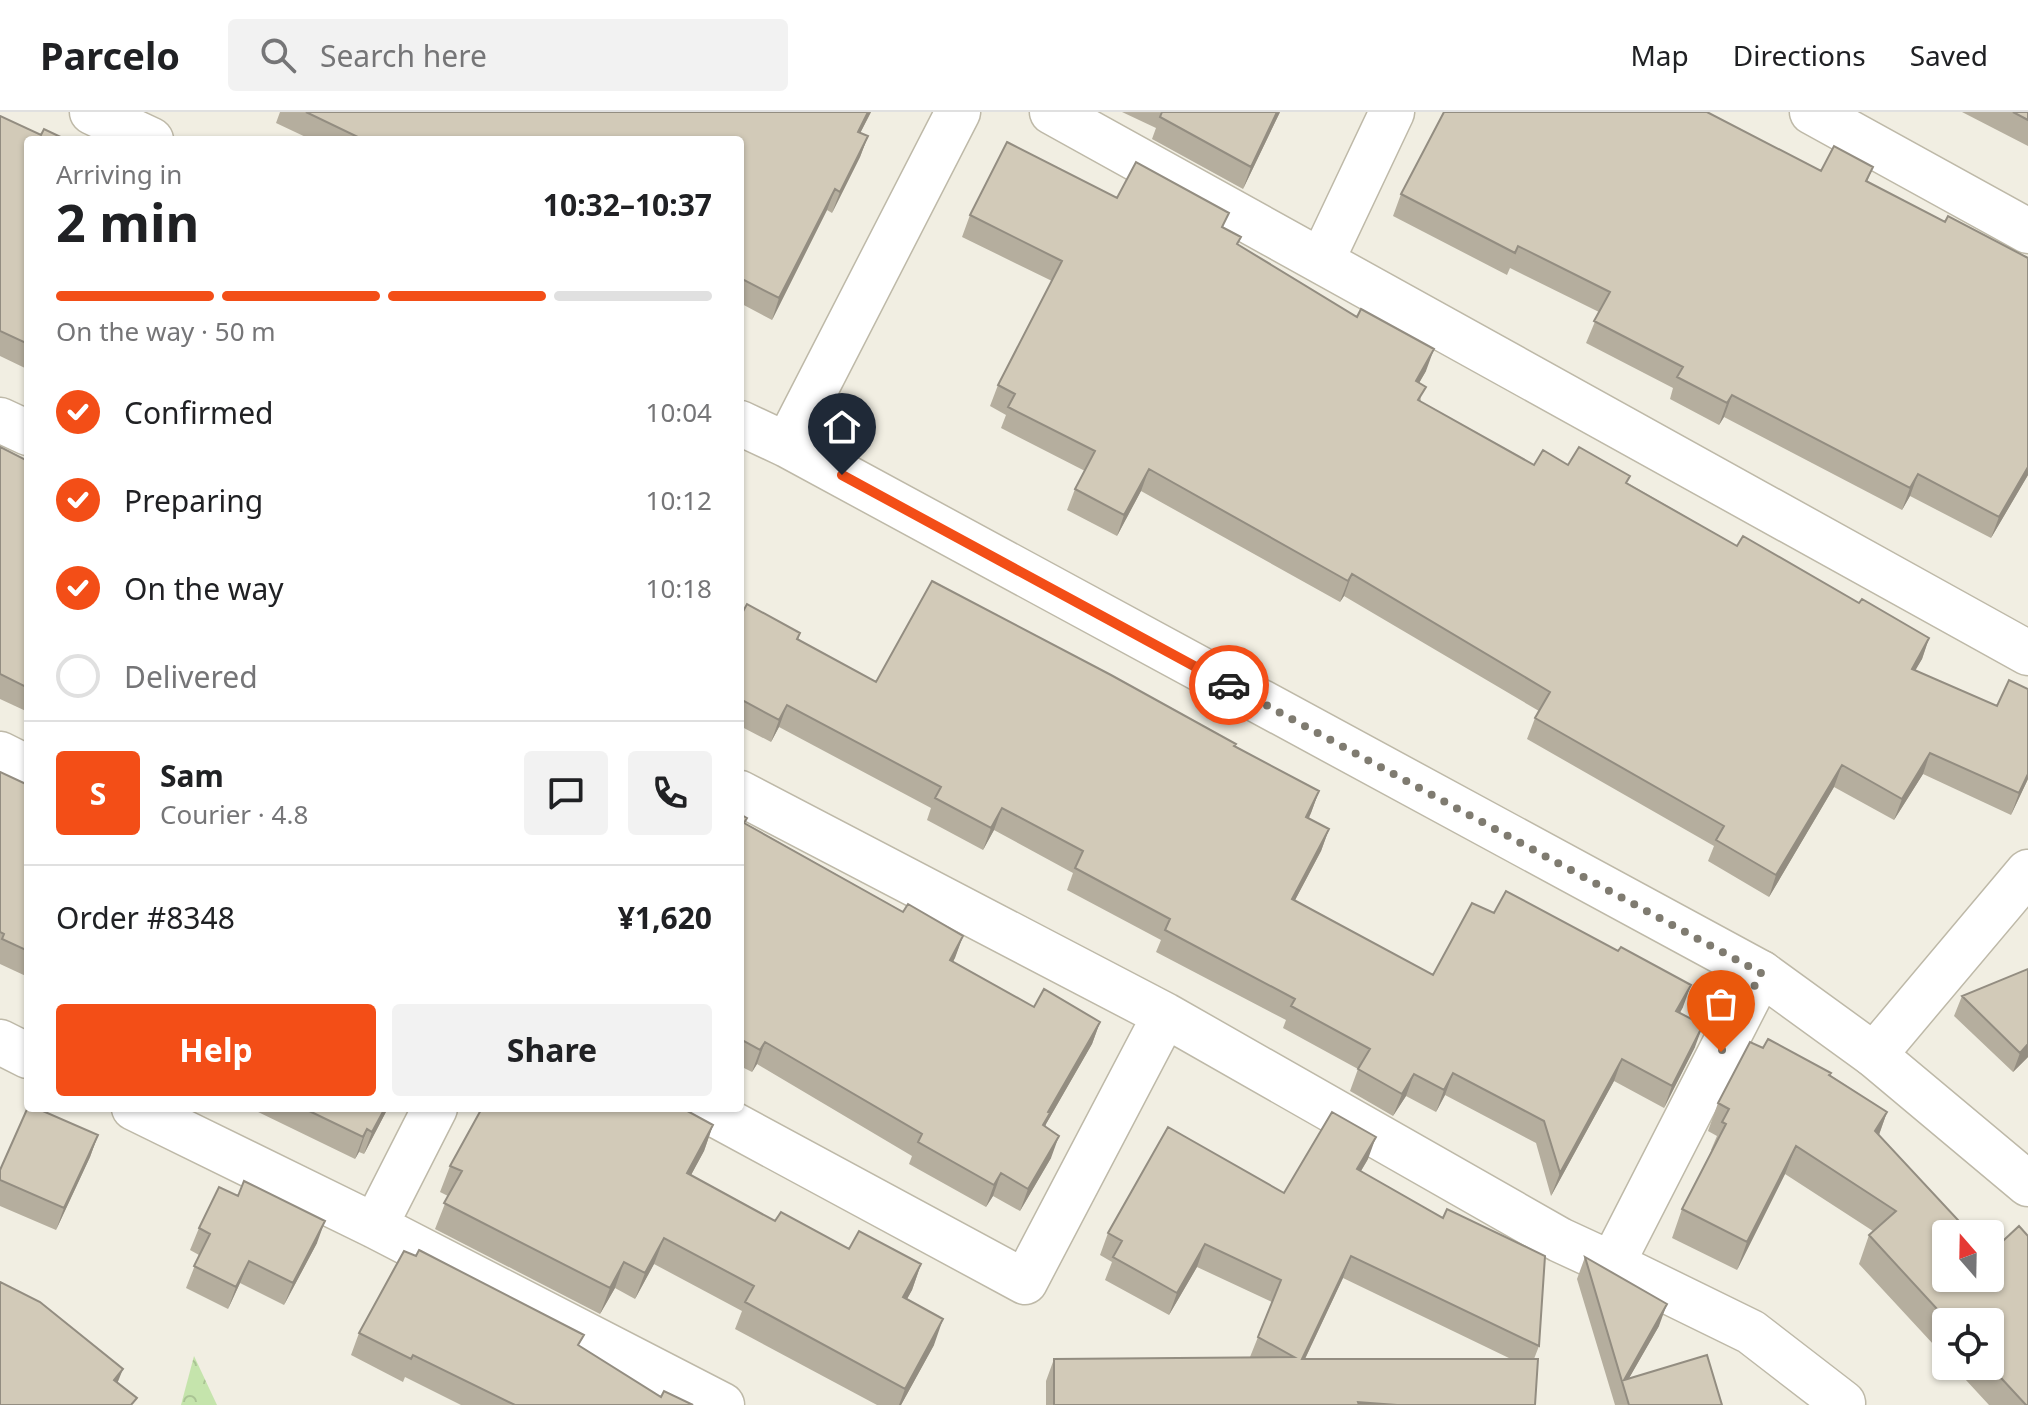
<!DOCTYPE html>
<html lang="en">
<head>
<meta charset="utf-8">
<style>
  body { margin:0; font-family:"Noto Sans",sans-serif; background:#f2f2f2; color:#202124; height:100vh; display:flex; flex-direction:column; font-size:30px; white-space:nowrap }
  * { box-sizing:border-box; margin:0 }
  p { font-size:26px; color:#757577 }
  .icon { flex:none; width:44px; height:44px; fill:none; stroke:currentColor; stroke-width:2; stroke-linecap:round; stroke-linejoin:round }
  .map { position:relative; flex:1; overflow:hidden }
  .sheet { position:absolute; left:24px; top:24px; width:720px; height:976px; display:flex; flex-direction:column; background:#fff; border-radius:8px; box-shadow:0 2px 6px #0004 }
  .sheet>* { flex:none }
  .needle { width:52px; rotate:340deg }
  .fabs { position:absolute; left:1932px; top:1108px; display:grid; gap:16px }
  .fabs a { display:grid; place-items:center; width:72px; height:72px; border-radius:8px; background:#fff; box-shadow:0 2px 6px #0004; font-size:40px }
  .pin { position:absolute; display:grid; place-items:center; width:68px; height:68px; color:#fff; margin:-82px -34px; border-radius:50% 50% 50% 0; rotate:-45deg; box-shadow:0 0 8px #0007 }
  .pin .icon { rotate:45deg }
  .courier { position:absolute; display:grid; place-items:center; width:80px; height:80px; margin:-40px; border:6px solid #f34e17; border-radius:50%; background:#fff; color:#222; box-shadow:0 2px 10px #0007 }
  .summary em { font-style:normal; font-weight:700 }
  .summary div { display:flex; flex-direction:column-reverse }
  .summary { display:flex; align-items:center; justify-content:space-between; height:136px; padding:0 32px }
  h1 { font-size:52px; font-weight:700; line-height:60px }
  .bar { display:grid; grid-template-columns:repeat(4,1fr); gap:12px 8px; align-content:center; height:96px; padding:0 32px }
  .bar i { height:10px; border-radius:6px; background:#e0e0e0 }
  .bar .selected { background:#f34e17 }
  .bar p { grid-column:span 4 }
  .line { display:flex; align-items:center; gap:20px; padding:0 32px; border-top:2px solid #e0e0e0 }
  .line div { flex:1 }
  .round { display:grid; place-items:center; flex:none; width:84px; height:84px; border-radius:8px; background:#f2f2f2 }
  ol { padding:0 32px; list-style:none }
  li { display:flex; align-items:center; gap:24px; height:88px }
  li p { margin-inline-start:auto }
  li .icon { padding:8px; border-radius:50%; background:#f34e17; color:#fff; stroke-width:4 }
  li:last-child { color:#757577 }
  li i { width:44px; height:44px; border:4px solid #e0e0e0; border-radius:50% }
  .action { display:flex; gap:16px; margin-top:auto; padding:16px 32px }
  .action a { flex:1; height:92px; border-radius:8px; background:#f34e17; color:#fff; font-size:32px; font-weight:700; line-height:92px; text-align:center }
  .action a+a { background:#f2f2f2; color:#202124 }
  header { display:flex; align-items:center; gap:48px; box-sizing:border-box; height:112px; padding:0 40px; background:#fff; border-bottom:2px solid #e0e0e0 }
  header strong { font-size:38px }
  nav { display:flex; gap:44px; margin-inline-start:auto; font-size:28px }
  .search { width:560px; height:72px; background:#f2f2f2; display:flex; align-items:center; gap:20px; box-sizing:border-box; padding:0 28px; border-radius:8px; color:#757577; font-size:30px }
  .map>svg:first-child { display:block }
  .forest { fill:url(#forest-crowns) }
  .lines { fill:none; stroke-linecap:round; stroke-linejoin:round }
  .minor-casing { stroke:#beb9a8; stroke-width:47 }
  .tertiary-casing { stroke:#beb9a8; stroke-width:47 }
  .minor { stroke:#fff; stroke-width:44 }
  .tertiary { stroke:#fff; stroke-width:44 }
  .wall { fill:#b5ae9e; fill-rule:evenodd }
  .shaded-wall { fill:#938d81 }
  .building { fill:#d2cab8; stroke:#938d81; stroke-width:2 }
  .done { stroke:#7f7b70; stroke-width:8; stroke-dasharray:0 14.4 }
  .route { stroke:#f34e17; stroke-width:10 }
</style>
</head>
<body>
<header>
<strong>Parcelo</strong>
<div class="search"><svg class="icon" aria-label="search" viewBox="0 0 24 24"><circle cx="10" cy="10" r="6"/><path d="M15 15l6 6"/></svg>Search here</div>
<nav><a>Map</a><a>Directions</a><a>Saved</a></nav>
</header>
<div class="map">
<svg width="2028" height="1293" viewBox="0 0 2028 1293">
  <defs>
    <pattern id="forest-crowns" width="20" height="18" patternUnits="userSpaceOnUse" patternTransform="scale(2)"><rect width="20" height="18" fill="#c5e4ac"/><path d="M2 6a3 3 0 1 1 6 0M12 15a3 3 0 1 1 6 0" fill="none" stroke="#aac494"/></pattern>
  </defs>
  <rect width="100%" height="100%" fill="#f1eee2"/>
  <path class="forest" d="M194 1244 217 1293H181Z"/>
  <g class="lines">
    <g class="minor-casing">
      <path id="minor" d="M1052 0 2028 541
        M1812 0 2028 119
        M1322 148 1392 0
        M0 308 28 321
        M0 642 28 656
        M740 681 1165 903
        M0 930 28 944
        M1874 943 2028 760
        M134 996 375 1114 722 1293
        M703 996 1025 1170 1165 903 1560 1128 1612 1152 1761 861
        M375 1114 435 996
        M1612 1152 1751 1220 1843 1291"/>
    </g>
    <g class="tertiary-casing">
      <path id="tertiary" d="M92 0 151 28
        M740 311 787 333 1761 861 1874 943 2028 1072
        M787 333 958 0"/>
    </g>
    <use href="#minor" class="minor"/>
    <use href="#tertiary" class="tertiary"/>
  </g>
  <path class="wall" d="M280 0H871L860 21 868 24 860 45 832 101 827 98 772 208 740 191V28H312L276 11Z
    M1122 0H1280L1243 77 1152 27 1156 16Z
    M1962 0H2028V34Z
    M0 4 41 23 67 28H28V261L26 260 27 257 0 244Z
    M1873 55 1867 70 2028 363 1991 426 1910 384 1902 398 1724 305 1719 313 1670 287 1673 276 1586 231 1599 200 1510 156 1507 163 1393 104 1401 82Z
    M1117 86 1223 116 1241 125 1238 132 1426 259 1419 271 1421 290 1534 353H1568L1628 371 1737 434 1859 491 1929 526 1922 547 1915 558 2028 667 2011 703 1923 662 1894 708 1834 675 1769 785 1708 749 1714 734 1527 627 1535 606 1539 599 1344 484 1340 490 1141 379 1117 424 1067 398 1075 377 1085 359 1001 316 1006 303 990 294 998 273 1052 169 962 125 970 103Z
    M0 335 28 349V600L0 587Z
    M740 505 800 521 798 528 876 570 1235 634 1319 679 1309 706 1329 717 1321 739 1295 788 1433 863 1683 895 1680 901 1695 935 1664 996 1614 969 1551 1084 1536 1031 1445 983 1436 1000 1406 984 1393 1004 1350 979 1358 957 1283 916 1286 908 1156 840 1161 828 1067 778 1073 761 994 718 983 738 927 708 931 696 779 615 771 630 740 614Z
    M0 660 28 673V865L0 852Z
    M740 702 747 706 745 711 903 800 963 824 953 850 1034 895 1100 910 1092 932 1046 1012 1045 1015 1051 1046 1020 1099 993 1084 986 1095 909 1052 912 1044 757 952 752 960 740 954Z
    M1962 884 2028 945 2013 960 1954 904Z
    M1768 927 1831 961 1830 963 1887 1000 1879 1023 1971 1122H1946V1166H1990V1141L2019 1114 2028 1124V1293H1989L1953 1254H1990V1210H1946V1246L1859 1152 1869 1123 1873 1119 1785 1062 1737 1158 1672 1126 1682 1097 1712 1038H1711L1717 1024 1708 1019 1718 991 1750 930 1763 936Z
    M250 996H388L364 1042 359 1040 355 1047Z
    M713 1013 704 1039 691 1063 775 1109 849 1137 921 1152 912 1178 907 1187 934 1233 901 1293H877L735 1217 742 1199 654 1152 635 1187 615 1176 600 1202 435 1117 448 1084 440 1080 450 1054Z
    M98 1023 90 1045 56 1118 0 1094V1058Z
    M1368 1047 1361 1059 1539 1234 1534 1247 1535 1293H1046V1269L1054 1247 1250 1245 1272 1190 1197 1155 1169 1203 1105 1168 1112 1150 1100 1143 1108 1121 1284 1081ZM1343 1166 1511 1247H1305Z
    M199 1116 317 1131 284 1193 240 1171 228 1197 186 1176 199 1143 190 1138Z
    M1585 1145 1659 1214 1629 1266 1722 1293H1615L1577 1167Z
    M359 1221 580 1234 661 1285 693 1293H461L405 1265 403 1270 351 1243Z"/>
  <path class="shaded-wall" d="M868 0H871L850 41 858 20Z
    M1277 0H1280L1243 77 1251 55Z
    M868 24 860 45 832 101 840 80Z
    M835 77 827 98 772 208 779 186Z
    M1434 237 1426 259 1408 290 1416 269Z
    M1732 283 1724 305 1719 313 1727 291Z
    M2028 355V363L1991 426 1999 405Z
    M1149 357 1141 379 1117 424 1124 403Z
    M1918 362 1910 384 1902 398 1910 376Z
    M1352 462 1344 484 1340 490 1348 469Z
    M1929 526 1922 547 1904 578 1912 557Z
    M787 593 779 615 771 630 779 608Z
    M1930 641 1923 662 1894 708 1902 687Z
    M1842 653 1834 675 1769 785 1776 763Z
    M2028 662V667L2011 703 2019 681Z
    M1319 679 1311 701 1298 727 1306 705Z
    M1002 696 994 718 983 738 991 716Z
    M1329 717 1321 739 1284 809 1292 787Z
    M963 824 955 846 942 870 950 848Z
    M1691 873 1683 895 1668 921 1676 899Z
    M1100 910 1092 932 1046 1012 1042 1024 1034 1035 1048 1000Z
    M1703 913 1695 935 1664 996 1672 974Z
    M765 930 757 952 752 960 760 938Z
    M2028 932V945L2013 960 2020 941Z
    M1622 947 1614 969 1551 1084 1560 1061Z
    M1453 961 1445 983 1436 1000 1444 978Z
    M1414 962 1406 984 1393 1004 1402 982Z
    M385 996H388L364 1042 372 1020Z
    M1887 1000 1877 1028 1875 1019Z
    M713 1013 704 1039 678 1087 687 1061Z
    M367 1017 359 1040 355 1047 363 1025Z
    M98 1023 90 1045 56 1118 64 1096Z
    M1059 1024 1051 1046 1020 1099 1028 1077Z
    M1376 1025 1368 1047 1349 1079 1357 1057Z
    M1796 1034 1785 1062 1737 1158 1747 1130Z
    M1001 1061 993 1084 986 1095 994 1073Z
    M325 1109 317 1131 284 1193 293 1171Z
    M664 1126 654 1152 635 1187 645 1161Z
    M1205 1132 1197 1155 1169 1203 1177 1181Z
    M1351 1144 1343 1166 1294 1270 1302 1247Z
    M249 1149 240 1171 228 1197 236 1175Z
    M624 1150 615 1176 600 1202 610 1176Z
    M921 1152 912 1178 893 1212 903 1185Z
    M1667 1192 1659 1214 1624 1275V1268Z
    M943 1207 934 1233 901 1293H899L905 1277Z
    M123 1257 115 1277 114 1268Z
    M1358 1290 1397 1293H1358Z"/>
  <path class="building" d="M306 0H868L858 20 868 24 840 80 835 77 779 186 740 166V28H364Z
    M1162 0H1277L1251 55 1160 5Z
    M1444 0H1707L1821 59 1834 34 1873 55 1866 69 1945 110 1948 104 2028 146V355L1999 405 1918 362 1910 376 1732 283 1727 291 1677 265 1683 255 1594 209 1610 180 1518 134 1515 141 1401 82Z
    M2013 0H2028V8Z
    M0 4 41 23 44 17 67 28H28V232L0 219Z
    M1007 30 1117 86 1136 50 1229 101 1222 115 1241 125 1237 132 1357 205 1361 197 1434 237 1416 269 1426 275 1418 288 1534 353 1543 338 1568 353 1579 335 1630 364 1626 371 1737 434 1743 424 1859 491 1862 487 1929 526 1912 557 1997 594 2009 568 2028 577V662L2019 681 1930 641 1902 687 1842 653 1776 763 1716 728 1724 714 1535 606 1550 580 1352 462 1348 469 1149 357 1124 403 1075 377 1095 339 1008 295 1015 282 998 273 1062 149 970 103Z
    M0 335 28 349V576L0 562Z
    M932 469 1111 563 1236 632 1234 634 1319 679 1306 705 1329 717 1292 787 1433 863 1472 791 1494 801 1506 779 1618 839 1621 835 1691 873 1676 899 1703 913 1672 974 1622 947 1560 1061 1544 1009 1453 961 1444 978 1414 962 1402 982 1358 957 1370 937 1291 894 1295 887 1165 818 1170 807 1075 756 1083 739 1002 696 991 716 935 686 941 675 787 593 779 608 740 587V505L747 492 800 521 797 527 876 570Z
    M0 660 28 673V839L2 827 4 822 0 820Z
    M740 702 747 706 744 711 903 800 908 792 963 824 950 848 1034 895 1044 877 1100 910 1048 1000 1050 1001 1043 1013 1059 1024 1028 1077 1001 1061 994 1073 918 1030 922 1022 765 930 760 938 740 927Z
    M2028 857V932L2020 941 1962 884Z
    M1768 927 1831 961 1829 963 1887 1000 1875 1019 1971 1122H1946V1166H1990V1141L2019 1114 2028 1124V1293H2026L1990 1254V1210H1949L1869 1123 1896 1099 1796 1034 1747 1130 1682 1097 1726 1012 1722 1010 1729 997 1718 991 1750 930 1763 936Z
    M28 995V996H36L98 1023 64 1096 0 1068V1058Z
    M303 996H385L372 1020 367 1017 363 1025Z
    M482 996H682L713 1013 687 1061 775 1109 781 1100 849 1137 859 1119 921 1152 903 1185 943 1207 905 1277 745 1190 754 1174 664 1126 645 1161 624 1150 610 1176 444 1091 462 1059 450 1054Z
    M1332 1000 1376 1025 1357 1057 1443 1106 1447 1097 1545 1144 1539 1234 1351 1144 1302 1247H1538L1535 1293H1397L1358 1290 1359 1293H1054V1247L1294 1245 1258 1225 1281 1168 1205 1132 1177 1181 1113 1145 1122 1129 1108 1121 1168 1015 1284 1081Z
    M244 1069 325 1109 293 1171 249 1149 236 1175 194 1154 210 1122 199 1116 219 1075 238 1084Z
    M419 1138 584 1223 578 1233 661 1285 664 1279 693 1293H515L413 1243 411 1247 359 1221 404 1139 416 1144Z
    M1585 1145 1667 1192 1624 1268 1707 1243 1722 1293H1629Z
    M0 1170 40 1190 123 1257 114 1268 137 1286 131 1293H0Z"/>
  <g class="lines">
    <path class="done" d="M1229 573 1761 861 1721 940"/>
    <path class="route" d="M842 363 1229 573"/>
  </g>
</svg>
<div class="fabs">
<a><svg class="needle" viewBox="-14 -14 28 28"><path d="M0-13l5 13h-10z" fill="#e53935"/><path d="M0 13l5-13h-10z" fill="#757577"/></svg></a>
<a><svg class="icon" aria-label="locate" viewBox="0 0 24 24"><circle cx="12" cy="12" r="6"/><path d="M12 2v4M12 18v4M2 12h4M18 12h4"/></svg></a>
</div>
<div class="pin" style="left:1721px;top:940px;background:#ea580c"><svg class="icon" aria-label="bag" viewBox="0 0 24 24"><path d="M5 8h14l-1 12H6zM9 8a3 3 0 0 1 6 0"/></svg></div>
<div class="pin" style="left:842px;top:363px;background:#1f2937"><svg class="icon" aria-label="home" viewBox="0 0 24 24"><path d="M3 11l9-7 9 7M6 9v11h12V9"/></svg></div>
<div class="courier" style="left:1229px;top:573px"><svg class="icon" aria-label="car" viewBox="0 0 24 24"><path d="M5 17H2v-5l4-1 3-4h7l3 4 3 1v5h-3M9 17h6M6 11h13"/><circle cx="7" cy="17" r="2"/><circle cx="17" cy="17" r="2"/></svg></div>
<section class="sheet">
<div class="summary"><div><h1>2 min</h1><p>Arriving in</p></div><em>10:32–10:37</em></div>
<div class="bar"><i class="selected"></i><i class="selected"></i><i class="selected"></i><i></i><p>On the way · 50 m</p></div>
<ol>
<li><svg class="icon" aria-label="check" viewBox="0 0 24 24"><path d="M5 12l5 5 9-10"/></svg>Confirmed<p>10:04</p></li>
<li><svg class="icon" aria-label="check" viewBox="0 0 24 24"><path d="M5 12l5 5 9-10"/></svg>Preparing<p>10:12</p></li>
<li><svg class="icon" aria-label="check" viewBox="0 0 24 24"><path d="M5 12l5 5 9-10"/></svg>On the way<p>10:18</p></li>
<li><i></i>Delivered</li>
</ol>
<div class="line" style="height:144px"><b class="round" style="background:#f34e17;color:#fff">S</b><div><b>Sam</b><p>Courier · 4.8</p></div><a class="round"><svg class="icon" aria-label="chat" viewBox="0 0 24 24"><path d="M4 5h16v11H9l-5 4z"/></svg></a><a class="round"><svg class="icon" aria-label="phone" viewBox="0 0 24 24"><path d="M5 4h4l2 5-3 2q2 4 5 5l2-3 5 2v4C11 20 4 13 5 4z"/></svg></a></div>
<div class="line" style="height:104px"><div>Order #8348</div><b>¥1,620</b></div>
<div class="action"><a>Help</a><a>Share</a></div>
</section>
</div>
</body>
</html>
